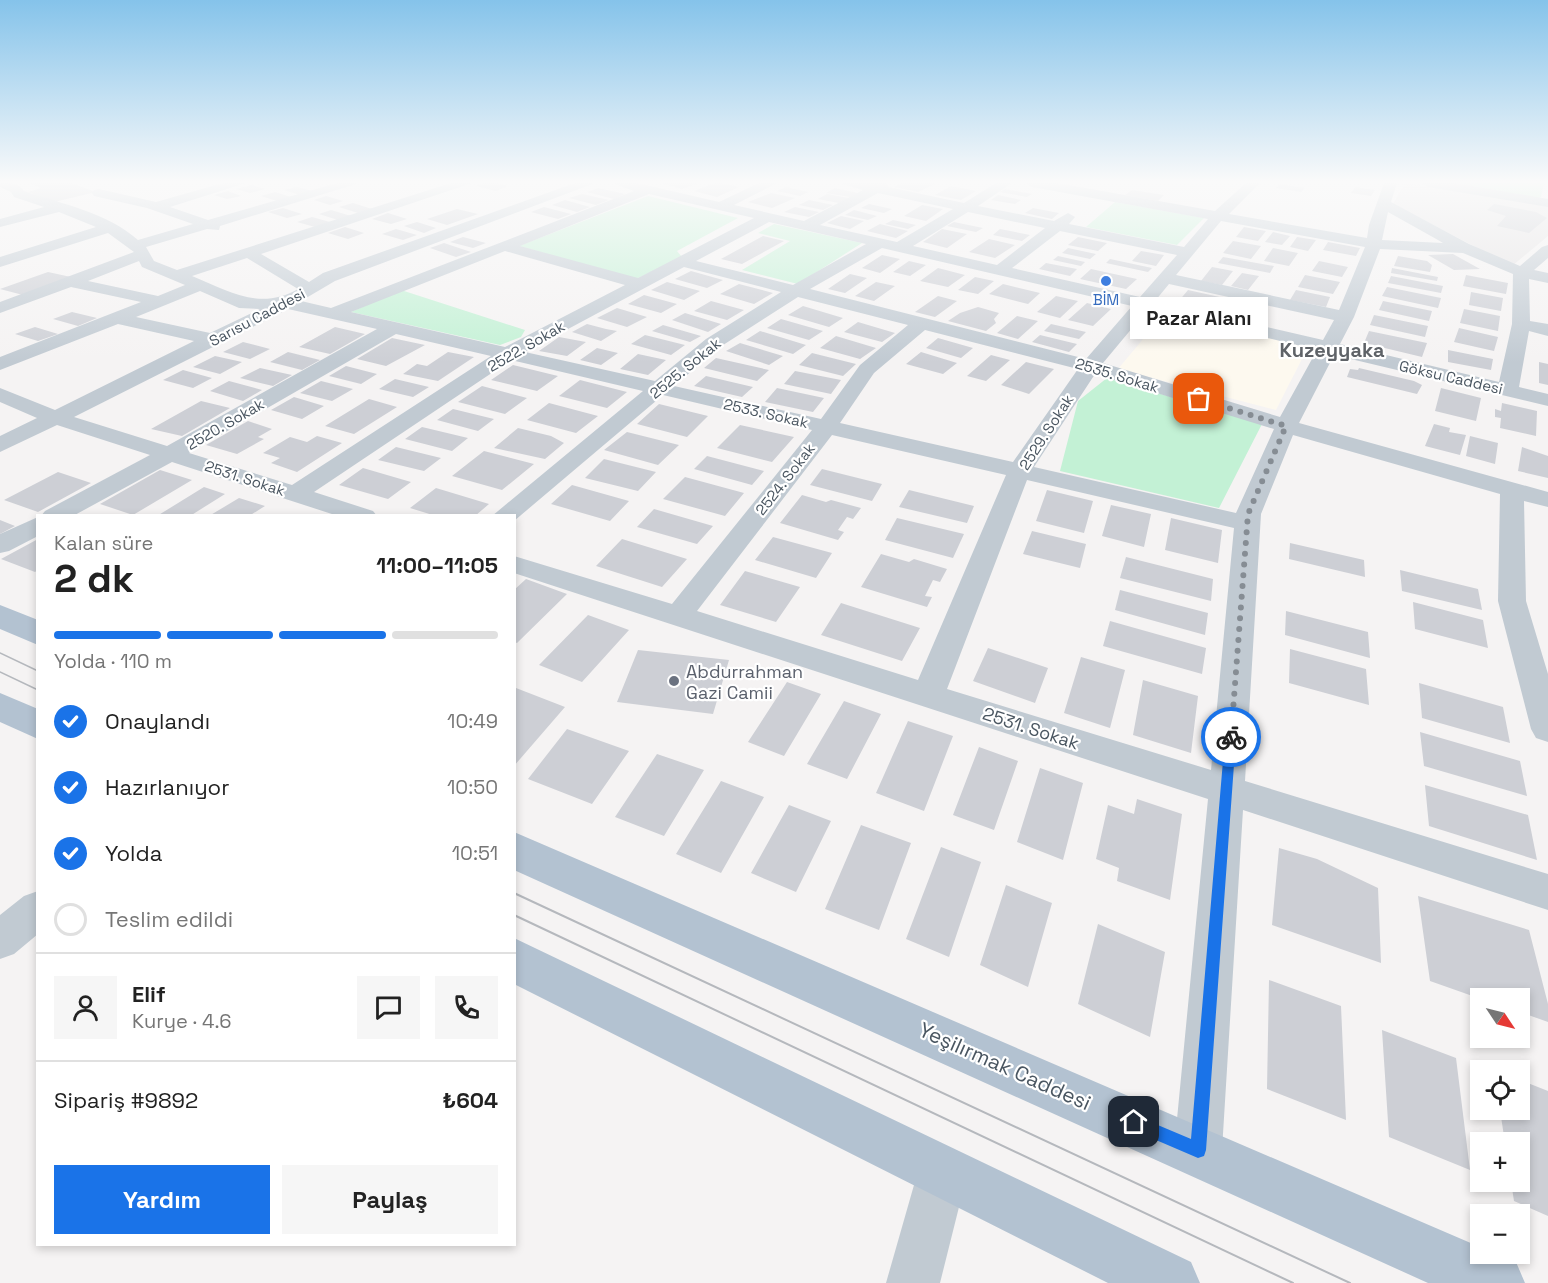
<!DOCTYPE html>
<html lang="tr">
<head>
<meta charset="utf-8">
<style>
  body { margin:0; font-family:"Space Grotesk",sans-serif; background:#f6f6f6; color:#222; height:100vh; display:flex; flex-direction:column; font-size:22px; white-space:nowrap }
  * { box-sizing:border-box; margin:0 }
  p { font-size:20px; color:#767676 }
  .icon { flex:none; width:33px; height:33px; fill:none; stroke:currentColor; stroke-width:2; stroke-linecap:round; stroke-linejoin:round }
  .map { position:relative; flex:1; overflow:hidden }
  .sheet { position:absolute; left:36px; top:514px; width:480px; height:732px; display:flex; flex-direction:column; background:#fff; border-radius:0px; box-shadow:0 3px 9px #0003 }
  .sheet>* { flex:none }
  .needle { width:39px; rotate:125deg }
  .controls { position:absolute; left:1470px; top:988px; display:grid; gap:12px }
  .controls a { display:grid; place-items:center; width:60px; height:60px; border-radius:0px; background:#fff; box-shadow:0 3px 9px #0003; font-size:30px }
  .pin { position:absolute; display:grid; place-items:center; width:51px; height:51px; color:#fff; margin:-26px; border-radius:12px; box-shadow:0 3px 9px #0006 }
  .courier { position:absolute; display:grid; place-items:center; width:60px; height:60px; margin:-30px; border:4px solid #1a73e8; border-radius:50%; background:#fff; color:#222; box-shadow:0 2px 8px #0007 }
  .bubble { position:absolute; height:42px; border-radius:0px; background:#fff; box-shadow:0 3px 9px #0003; font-size:20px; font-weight:800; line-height:42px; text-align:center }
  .summary em { font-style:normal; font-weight:800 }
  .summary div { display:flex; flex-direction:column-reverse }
  .summary { display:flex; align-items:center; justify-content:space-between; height:102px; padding:0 18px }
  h1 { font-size:39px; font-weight:800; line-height:45px }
  .bar { display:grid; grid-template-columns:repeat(4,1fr); gap:9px 6px; align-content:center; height:72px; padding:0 18px }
  .bar i { height:8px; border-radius:4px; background:#e0e0e0 }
  .bar .selected { background:#1a73e8 }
  .bar p { grid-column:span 4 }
  .line { display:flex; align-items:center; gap:15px; padding:0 18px; border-top:2px solid #e0e0e0 }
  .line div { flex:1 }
  .round { display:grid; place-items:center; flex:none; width:63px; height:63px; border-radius:0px; background:#f6f6f6 }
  ol { padding:0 18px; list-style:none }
  li { display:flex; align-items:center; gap:18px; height:66px }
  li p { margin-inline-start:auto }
  li .icon { padding:6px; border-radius:50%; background:#1a73e8; color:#fff; stroke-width:4 }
  li:last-child { color:#767676 }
  li i { width:33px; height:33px; border:3px solid #e0e0e0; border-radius:50% }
  .primary-button { display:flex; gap:12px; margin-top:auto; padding:12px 18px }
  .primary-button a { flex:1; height:69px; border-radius:0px; background:#1a73e8; color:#fff; font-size:24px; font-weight:800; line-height:69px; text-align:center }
  .primary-button a+a { background:#f6f6f6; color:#222 }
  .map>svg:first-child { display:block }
  .commercial { fill:#fdf9ef }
  .education { fill:#e6e4e5 }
  .green { fill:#c3f1d5 }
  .building { fill:#cdcfd5 }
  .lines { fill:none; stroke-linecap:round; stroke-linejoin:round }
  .minor { fill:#c1cad2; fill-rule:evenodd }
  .major { fill:#b3c2d1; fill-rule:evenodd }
  .tram-far1 { stroke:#b5b8bd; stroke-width:1.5 }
  .tram { stroke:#b5b8bd; stroke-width:2 }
  .route { fill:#1a73e8 }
  .done { stroke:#868d94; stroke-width:6; stroke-dasharray:0 10.8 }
  .shop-dot { fill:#3f7fe0; stroke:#fff; stroke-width:2 }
  .worship-dot { fill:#6b7280; stroke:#fff; stroke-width:2 }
  .labels { text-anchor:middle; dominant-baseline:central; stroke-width:4.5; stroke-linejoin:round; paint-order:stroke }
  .far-shop-label { font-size:15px; fill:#366cbe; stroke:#fff }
  .far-street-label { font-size:15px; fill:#4a5661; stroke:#fff }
  .worship-label { font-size:18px; fill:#5b616d; stroke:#fff; text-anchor:start }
  .street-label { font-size:18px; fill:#4a5661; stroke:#fff }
  .far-district-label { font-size:20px; font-weight:bold; fill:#5f6368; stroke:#fff }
  .near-street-label { font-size:21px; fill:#4a5661; stroke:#fff }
</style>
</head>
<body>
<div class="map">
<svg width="1548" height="1283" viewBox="0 0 1548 1283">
  <rect width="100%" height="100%" fill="#f5f3f3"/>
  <path class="commercial" d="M1164 314 1308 347 1276 410 1118 369Z"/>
  <path class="education" d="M1405 183 1548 205V236L1512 266 1393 204Z"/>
  <path class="green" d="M1457 183H1544L1541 197 1538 198Z
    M648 196 738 218 677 251 682 257 636 279 519 246Z
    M1115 202 1204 218 1177 245 1086 227Z
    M774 224 862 243 798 284 742 270 790 241 758 233Z
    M401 290 525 330 521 337 500 345 351 312Z
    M1107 378 1262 424 1219 508 1060 471 1078 401Z"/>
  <path class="building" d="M71 183 96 192 54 202 28 192 41 188 28 183Z
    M483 183H497L508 186 496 191 476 186Z
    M661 183H696V184L682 189Z
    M714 183H721L739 187 717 197 694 191Z
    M901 183H937L918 192 894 187Z
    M1280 184 1305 188 1301 192 1276 188Z
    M251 185 265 189 250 193 236 189Z
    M951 186 976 191 961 200 935 195Z
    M297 187 313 191 300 195 284 190Z
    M786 187 808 192 800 196 777 191Z
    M1355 187 1375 190 1371 196 1351 193Z
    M598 188 625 194 614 199 587 192Z
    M835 188 858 193 850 197 826 193Z
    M1005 189 1032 194 1027 197 1000 192Z
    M1132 190 1164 195 1158 201 1125 195Z
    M228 191 241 196 227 199 214 195Z
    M275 192 291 197 277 201 261 196Z
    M771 193 795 198 772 208 748 202Z
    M582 194 609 200 596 205 569 198Z
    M827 194 849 198 839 203 818 199Z
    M998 195 1021 200 1015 204 991 200Z
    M326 196 343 201 330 205 314 200Z
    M565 200 590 207 577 212 552 205Z
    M809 200 833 205 823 210 799 205Z
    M353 203 372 209 358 213 339 207Z
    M869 204 892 209 884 213 861 208Z
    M1494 204 1536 212 1547 218 1529 233 1497 226 1506 216 1487 210Z
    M922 205 943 209 926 221 904 216Z
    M544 207 571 214 558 219 531 212Z
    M795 207 819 212 809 217 784 212Z
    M283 208 302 214 287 218 268 212Z
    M1033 208 1059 213 1052 219 1025 213Z
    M457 209 478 214 447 225 427 219Z
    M331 210 351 216 338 220 319 214Z
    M854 210 877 216 868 220 845 215Z
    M388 213 407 219 391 224 372 219Z
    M841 216 864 221 850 229 827 223Z
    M312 217 330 222 315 227 297 222Z
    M893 220 916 225 908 229 885 224Z
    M417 222 436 228 424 233 404 226Z
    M954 222 983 228 976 232 947 226Z
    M880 224 908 231 896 238 867 231Z
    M345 227 364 233 348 239 328 233Z
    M1244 227 1266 231 1258 241 1236 237Z
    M396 229 417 235 403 240 382 234Z
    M942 229 967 234 947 248 923 242Z
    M1000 229 1030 235 1022 241 993 235Z
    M1273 232 1290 236 1282 245 1265 242Z
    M763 236 784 241 742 264 721 259Z
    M463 237 486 243 473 248 450 242Z
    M1078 237 1107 243 1098 251 1068 245Z
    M1297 237 1316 240 1308 251 1290 247Z
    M989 239 1015 245 995 258 969 252Z
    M1233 241 1261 246 1251 259 1223 253Z
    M1328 242 1360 248 1356 256 1323 250Z
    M444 243 471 252 456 257 430 248Z
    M1068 248 1096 254 1090 259 1062 253Z
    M1273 248 1298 253 1289 266 1264 261Z
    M1141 251 1164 255 1156 266 1132 261Z
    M1453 254 1480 269 1454 270 1428 255Z
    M882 255 900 259 880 273 862 268Z
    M1058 256 1085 262 1081 266 1053 260Z
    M1398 256 1427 261 1432 265 1430 272 1394 266Z
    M1223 257 1274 266 1270 273 1218 263Z
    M1110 259 1152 268 1148 272 1106 263Z
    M909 261 926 265 910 276 893 272Z
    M1319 261 1348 267 1342 277 1312 271Z
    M1046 263 1077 269 1070 276 1039 269Z
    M1212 267 1233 271 1222 285 1201 281Z
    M938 268 965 275 948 287 920 281Z
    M1392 268 1438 277 1437 281 1391 273Z
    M1091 269 1137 279 1126 289 1080 279Z
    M691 271 723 280 707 288 675 279Z
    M48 272 71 277 23 295 0 289Z
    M1242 273 1259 276 1248 290 1231 286Z
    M850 274 867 278 845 293 828 289Z
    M1305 275 1340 282 1333 294 1298 287Z
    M1466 275 1508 283 1506 294 1463 286Z
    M1391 276 1443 286 1441 293 1388 283Z
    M975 277 994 281 978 294 958 290Z
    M667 282 700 291 684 300 651 290Z
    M876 282 895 286 874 301 855 296Z
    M739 284 773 293 754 304 720 294Z
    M1003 284 1040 293 1028 304 989 294Z
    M1387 287 1441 298 1438 308 1382 296Z
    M1188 290 1224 298 1214 310 1178 302Z
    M1296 290 1330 297 1326 307 1290 300Z
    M1471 292 1503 298 1501 311 1469 305Z
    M644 295 677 304 661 313 628 304Z
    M938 296 957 301 935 317 915 312Z
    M1056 296 1078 301 1060 318 1037 312Z
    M711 301 744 310 727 320 694 311Z
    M1383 301 1432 311 1429 321 1379 310Z
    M1087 303 1111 309 1093 326 1068 320Z
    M803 306 843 318 829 327 788 315Z
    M978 307 999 313 994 319 996 323 986 331 948 321 960 313Z
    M617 308 647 317 627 327 597 318Z
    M1464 309 1500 316 1498 331 1460 323Z
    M72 312 97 318 78 326 53 319Z
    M685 313 721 324 708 332 672 320Z
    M1374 315 1428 326 1425 337 1370 325Z
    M1017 316 1038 321 1018 339 997 333Z
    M781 319 823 331 809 340 767 328Z
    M858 322 895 333 882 342 844 332Z
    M587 324 606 329 617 331 601 341 572 332Z
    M1051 324 1086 332 1079 339 1044 331Z
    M663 325 701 336 690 342 652 331Z
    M35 327 58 334 38 341 15 334Z
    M335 327 365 334 330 354 299 347Z
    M1459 328 1498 337 1494 351 1454 342Z
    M760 331 806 345 793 354 746 340Z
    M1369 331 1427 343 1422 357 1364 343Z
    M645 335 685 345 671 355 631 344Z
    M1040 335 1077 344 1069 352 1032 342Z
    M836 336 876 348 860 359 820 348Z
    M559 337 586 342 567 356 539 351Z
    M392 338 425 345 386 366 357 359Z
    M938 338 973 348 961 358 926 348Z
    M243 342 270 349 250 359 223 352Z
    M740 343 783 356 769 365 726 351Z
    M597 348 618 353 601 365 580 360Z
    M1448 350 1493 359 1491 370 1448 362Z
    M288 352 320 360 302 370 270 362Z
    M448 352 474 357 438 381 403 374 417 364 427 366Z
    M921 352 957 363 943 374 906 364Z
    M812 353 856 364 843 376 799 365Z
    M638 354 666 360 648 375 620 369Z
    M991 355 1010 360 986 381 967 376Z
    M215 356 242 362 220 374 193 367Z
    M716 358 769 370 757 381 704 368Z
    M1026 362 1054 369 1029 394 1001 385Z
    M1539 362 1548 364V385L1539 383Z
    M513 365 558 376 537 391 491 380Z
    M346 366 377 374 361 384 329 376Z
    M260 368 292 375 273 386 240 378Z
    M1359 368 1414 381 1422 385 1417 394 1347 377 1350 369 1358 370Z
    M183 370 212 378 193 388 163 380Z
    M795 371 841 380 831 394 784 384Z
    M706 376 753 387 742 397 694 386Z
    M395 379 429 387 413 397 379 389Z
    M580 380 627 392 607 408 559 396Z
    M229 381 262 390 243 401 210 391Z
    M321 381 353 389 332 401 300 393Z
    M482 386 527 398 505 414 458 402Z
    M777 388 824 398 813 412 765 402Z
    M1441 388 1481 398 1476 421 1435 411Z
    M294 397 324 406 302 419 271 410Z
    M369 399 397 407 354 434 325 426Z
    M201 401 230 408 182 436 151 429Z
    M549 403 598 416 576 433 527 420Z
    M1502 403 1537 411 1536 436 1500 428 1501 418 1495 417V409L1501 411Z
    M659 404 708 416 687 437 637 424Z
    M453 409 494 419 478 431 437 420Z
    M248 421 272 429 258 437 264 439 237 454 206 445Z
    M1434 424 1450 428 1449 432 1466 435 1460 455 1425 446Z
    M740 425 794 437 772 462 717 448Z
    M422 427 468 438 452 451 405 439Z
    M518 428 551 436 564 443 545 459 494 448Z
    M627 432 679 445 658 465 604 450Z
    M317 436 342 443 297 472 271 463 280 458 263 453 290 437 307 442Z
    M1470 436 1498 443 1495 464 1466 456Z
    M396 447 441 458 424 471 378 460Z
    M1522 447 1548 456V478L1518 471Z
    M484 451 534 464 502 490 452 476Z
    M707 456 764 471 752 485 694 469Z
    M604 459 656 472 638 491 585 478Z
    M363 468 411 482 388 499 339 485Z
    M822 469 882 484 872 501 810 485Z
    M160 470 192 480 133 515 100 504Z
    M58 472 91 483 38 512 4 500Z
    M685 477 744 493 725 516 663 499Z
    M572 485 629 501 610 521 551 504Z
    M204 487 225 494 190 516H157Z
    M436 488 489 504 475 516H436L410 508Z
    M909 490 974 506 967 523 899 507Z
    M1047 490 1093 501 1084 533 1036 521Z
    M802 495 826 502 831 500 861 508 853 519 847 517 838 530 844 532 838 540 780 523Z
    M239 498 265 506 249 516H209Z
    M1111 505 1151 514 1144 547 1102 536Z
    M654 509 713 526 697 544 637 527Z
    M897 518 964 534 953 558 885 540Z
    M1171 518 1222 530 1218 563 1165 550Z
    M0 520 15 526 0 534Z
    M1032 531 1086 544 1080 568 1023 554Z
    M773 537 832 553 816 578 755 560Z
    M38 539V570L35 572 1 559Z
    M622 539 687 559 662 587 596 566Z
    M1290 543 1364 560 1365 577 1289 559Z
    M881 554 909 562 914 559 947 569 940 582 933 580 925 596 932 597 927 607 861 587Z
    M1126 557 1213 579 1211 601 1120 578Z
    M1400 570 1478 589 1482 610 1402 591Z
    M745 571 800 587 776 622 720 605Z
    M526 579 567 594 517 643 514 642V590Z
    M1120 590 1208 613 1205 635 1115 610Z
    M1413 602 1483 620 1488 648 1415 629Z
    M841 603 920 628 902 661 821 635Z
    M1286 611 1368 632 1370 658 1285 635Z
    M588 615 629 630 582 682 539 665Z
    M1110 621 1206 648 1202 674 1103 646Z
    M988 648 1048 668 1035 703 973 681Z
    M1290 649 1366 669 1369 705 1289 683Z
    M638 650 729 660 713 714 617 702Z
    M1081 657 1125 670 1110 728 1064 713Z
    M1143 680 1198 696 1191 753 1133 735Z
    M787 682 821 694 784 756 748 742Z
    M1419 683 1503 707 1510 743 1422 718Z
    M516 688 565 707 514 766V690Z
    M844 701 881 714 847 779 807 764Z
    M908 721 953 736 924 811 876 793Z
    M567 729 629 751 592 804 528 779Z
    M1420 732 1520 761 1527 796 1424 766Z
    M979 747 1018 761 994 830 953 815Z
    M657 754 704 770 664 836 615 817Z
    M1040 768 1083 783 1063 860 1017 842Z
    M721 781 764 797 721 873 676 854Z
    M1425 785 1528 815 1537 860 1429 826Z
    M1137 799 1182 814 1170 900 1117 881 1119 868 1096 859 1108 805 1134 814Z
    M789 805 831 821 796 892 751 873Z
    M861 825 911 843 879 930 825 909Z
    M941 847 981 862 949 957 906 939Z
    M1279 848 1317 859 1378 888 1381 963 1272 925Z
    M1006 885 1052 903 1028 987 980 965Z
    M1418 896 1529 930 1548 1004V1022L1520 1012V999H1481L1430 981Z
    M1098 924 1165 952 1150 1037 1078 1004Z
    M1269 980 1341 1006 1346 1120 1267 1089Z
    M1382 1030 1456 1058 1470 1170 1389 1137Z
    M1520 1080 1548 1091V1216L1514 1201 1511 1182H1520V1143H1505L1500 1110H1520Z"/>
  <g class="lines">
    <path class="minor" d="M0 183C10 183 18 182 24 191 62 204 108 213 138 240L193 224 147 208 94 196 92 193 94 190 99 189 156 202 223 183H246L170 207 208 220 337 183H359L220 226 219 230 207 229 146 247 154 261 177 270 451 183H472L261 254 309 282 323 273 575 183H595L335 281 301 301 331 308 634 191 612 183H637L719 202 759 183H777L734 205 804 221 863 190 840 183H887L888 187 964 203 996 183H1012L978 206 1054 221 1068 213 1075 217 1069 224 1184 247 1208 219 1032 187 1026 183H1057L1215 211 1246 183H1260L1229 214 1367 238 1369 225 1384 183H1397L1391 202 1469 244 1520 266 1542 247 1548 245V258L1534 270 1548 273V283L1529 279 1530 321 1548 324V336L1529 331 1519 387 1548 394V406L1334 355 1299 423 1548 492V507L1524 501 1526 601 1548 674V742L1536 738 1531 729 1498 601 1500 494 1293 435 1261 514 1245 781 1548 874V910L1243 810 1222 1150 1215 1167 1198 1174 1181 1167 1174 1150 1208 799 514 573V556L672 604 812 430 663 395 514 521V516H492L643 391 511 360 314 492 373 511 377 516H338L172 462 73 516H41L45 511 150 455 57 425 0 452V436L37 418 0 402V388L55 410 194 341 118 324 0 370V357L141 302 71 287 0 313V302L134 252 108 233 0 267V257L96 227 59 212 0 227V219L44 207 14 197 11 192 0 187ZM878 193 953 209 897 242 820 225ZM649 194 754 218 638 278 520 246ZM968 212 1045 228 997 265 913 246ZM1388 212 1438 240 1443 243 1382 240ZM1221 221 1365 247 1339 310 1176 275ZM769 222 866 244 793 285 696 261ZM1060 231 1177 255 1140 297 1012 268ZM882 248 1132 306 1086 359 810 289ZM1380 249 1463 253 1513 274 1512 324 1499 382 1340 344 1354 317ZM505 251 625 285 505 347 351 312ZM247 258 298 289C260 311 228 291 192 276ZM139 261 142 267 185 285 158 296 88 281ZM684 267 781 292 706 339 655 381 525 352ZM1169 284 1334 320 1323 340 1155 301ZM200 291 239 308 260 309 210 333 136 317ZM798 297 908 325 860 365 821 419 674 386 720 347ZM288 309 377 329 167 446 74 417ZM1148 309 1317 350 1280 417 1103 363ZM925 330 1078 369 1013 462 840 423 874 373ZM396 334 491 356 292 485 189 453ZM1095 374 1274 429 1236 513 1034 467ZM832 435 1006 475 918 680 697 611ZM1027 480 1234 528 1211 770 947 689Z
      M1422 183H1455L1548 199V207L1428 187Z
      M38 517V536L9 551 0 553V534Z
      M38 891V934L14 954 0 959V915L24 896Z
      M943 1146 961 1153 968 1171 940 1283H886L918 1171 925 1153Z"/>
    <path class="major" d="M0 605 38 620V645L0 629Z
      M0 693 38 709V739L0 722Z
      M514 832 1480 1247V1254H1497L1516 1262 1525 1283H1428L514 870Z
      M514 938 1191 1262 1200 1283H1108L514 984Z"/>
    <path class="tram-far1" d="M0 653 38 671
      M0 672 38 690"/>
    <path class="tram" d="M514 893 1350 1283
      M514 915 1293 1283"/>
  </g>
  <linearGradient id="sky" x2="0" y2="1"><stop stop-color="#85c3ea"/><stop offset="0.5" stop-color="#fafafa"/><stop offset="1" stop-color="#fafafa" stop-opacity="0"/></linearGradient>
  <rect width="1548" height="363" fill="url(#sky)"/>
  <path class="route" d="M1231 733 1236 737 1206 1150 1204 1156 1198 1158 1128 1128 1126 1122 1128 1117 1134 1115 1191 1139 1225 737Z"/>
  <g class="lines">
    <path class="done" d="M1199 399 1286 426 1248 514 1231 737"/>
  </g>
  <circle class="shop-dot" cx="1106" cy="281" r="6"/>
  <circle class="worship-dot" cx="674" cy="681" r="6"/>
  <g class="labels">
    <g class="far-shop-label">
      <text x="1106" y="299">BİM</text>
    </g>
    <g class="far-street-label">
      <text transform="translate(257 317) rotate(-28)">Sarısu Caddesi</text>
      <text transform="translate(526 346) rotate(-30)">2522. Sokak</text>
      <text transform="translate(685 368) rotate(-39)">2525. Sokak</text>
      <text transform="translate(1117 375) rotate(17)">2535. Sokak</text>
      <text transform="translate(1451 377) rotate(13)">Göksu Caddesi</text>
      <text transform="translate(766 413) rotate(13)">2533. Sokak</text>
      <text transform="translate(225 424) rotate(-30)">2520. Sokak</text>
      <text transform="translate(1046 432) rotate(-57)">2529. Sokak</text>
      <text transform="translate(245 478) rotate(18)">2531. Sokak</text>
      <text transform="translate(785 479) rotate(-52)">2524. Sokak</text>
    </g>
    <g class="worship-label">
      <text x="686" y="671">Abdurrahman<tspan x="686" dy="21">Gazi Camii</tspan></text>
    </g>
    <g class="street-label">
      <text transform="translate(1031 728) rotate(18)">2531. Sokak</text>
    </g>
    <g class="far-district-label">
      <text x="1332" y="350">Kuzeyyaka</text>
    </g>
    <g class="near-street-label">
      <text transform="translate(1005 1066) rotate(24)">Yeşilırmak Caddesi</text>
    </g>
  </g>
</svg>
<div class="controls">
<a><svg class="needle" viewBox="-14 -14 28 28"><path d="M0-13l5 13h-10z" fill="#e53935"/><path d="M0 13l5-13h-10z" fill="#767676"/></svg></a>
<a><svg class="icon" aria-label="locate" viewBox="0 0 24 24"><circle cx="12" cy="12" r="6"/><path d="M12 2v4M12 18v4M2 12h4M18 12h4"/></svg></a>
<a>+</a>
<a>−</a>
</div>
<div class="pin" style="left:1199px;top:399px;background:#ea580c"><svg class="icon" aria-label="bag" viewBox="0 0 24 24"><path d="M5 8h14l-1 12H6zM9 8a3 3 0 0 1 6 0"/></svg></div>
<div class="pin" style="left:1134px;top:1122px;background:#1f2937"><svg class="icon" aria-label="home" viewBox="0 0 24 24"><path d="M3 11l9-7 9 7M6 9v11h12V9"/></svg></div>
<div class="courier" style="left:1231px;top:737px"><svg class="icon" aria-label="bike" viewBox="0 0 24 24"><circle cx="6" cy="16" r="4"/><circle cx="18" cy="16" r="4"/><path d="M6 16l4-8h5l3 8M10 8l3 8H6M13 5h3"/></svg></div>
<div class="bubble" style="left:1130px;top:297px;width:138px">Pazar Alanı</div>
<section class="sheet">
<div class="summary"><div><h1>2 dk</h1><p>Kalan süre</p></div><em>11:00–11:05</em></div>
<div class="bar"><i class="selected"></i><i class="selected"></i><i class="selected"></i><i></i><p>Yolda · 110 m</p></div>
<ol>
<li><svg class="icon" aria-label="check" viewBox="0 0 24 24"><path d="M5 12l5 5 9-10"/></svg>Onaylandı<p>10:49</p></li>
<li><svg class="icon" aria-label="check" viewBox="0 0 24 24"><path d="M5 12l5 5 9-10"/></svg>Hazırlanıyor<p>10:50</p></li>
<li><svg class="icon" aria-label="check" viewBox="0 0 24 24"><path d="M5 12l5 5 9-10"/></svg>Yolda<p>10:51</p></li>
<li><i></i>Teslim edildi</li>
</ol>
<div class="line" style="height:108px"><a class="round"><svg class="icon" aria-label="person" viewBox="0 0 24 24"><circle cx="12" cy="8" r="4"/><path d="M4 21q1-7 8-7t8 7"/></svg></a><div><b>Elif</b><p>Kurye · 4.6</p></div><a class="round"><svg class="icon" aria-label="chat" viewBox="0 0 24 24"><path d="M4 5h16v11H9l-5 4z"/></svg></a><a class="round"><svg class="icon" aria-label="phone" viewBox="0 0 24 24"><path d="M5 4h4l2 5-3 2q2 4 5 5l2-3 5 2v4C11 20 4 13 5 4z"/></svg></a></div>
<div class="line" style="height:78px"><div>Sipariş #9892</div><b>₺604</b></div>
<div class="primary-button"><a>Yardım</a><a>Paylaş</a></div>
</section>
</div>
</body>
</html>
